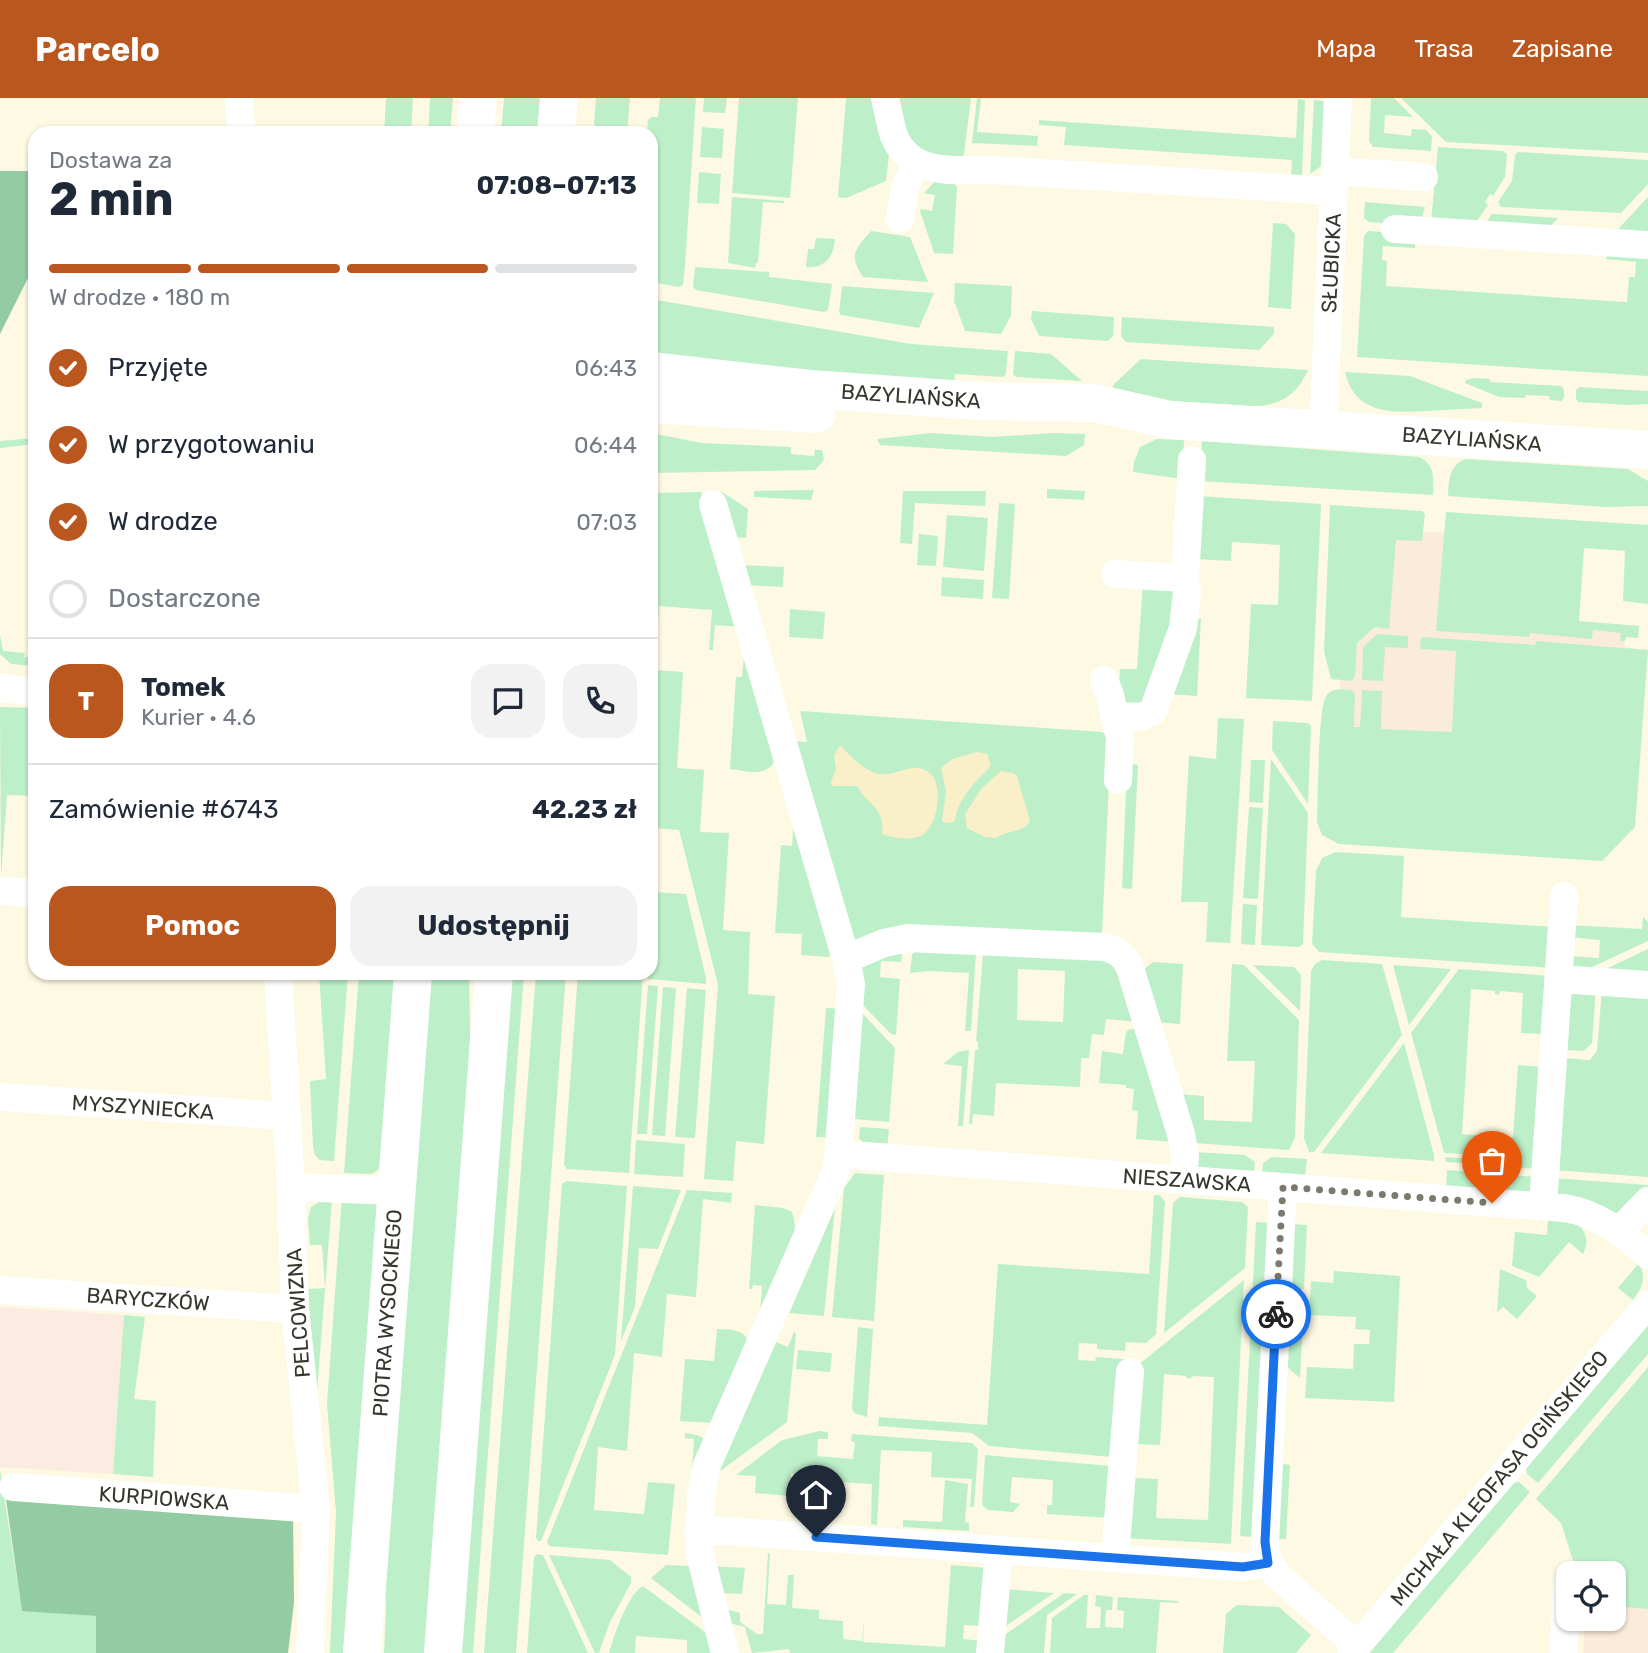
<!DOCTYPE html>
<html lang="pl">
<head>
<meta charset="utf-8">
<style>
  body { margin:0; font-family:Rubik,sans-serif; background:#f2f2f3; color:#1f2937; height:100vh; display:flex; flex-direction:column; font-size:26px; white-space:nowrap }
  * { box-sizing:border-box; margin:0 }
  p { font-size:23px; color:#747a83 }
  .icon { flex:none; width:38px; height:38px; fill:none; stroke:currentColor; stroke-width:2; stroke-linecap:round; stroke-linejoin:round }
  .map { position:relative; flex:1; overflow:hidden }
  .panel { position:absolute; left:28px; top:28px; width:630px; height:854px; display:flex; flex-direction:column; background:#fff; border-radius:21px; box-shadow:0 2px 5px #0004 }
  .panel>* { flex:none }
  .fabs { position:absolute; left:1556px; top:1463px; display:grid; gap:14px }
  .fabs a { display:grid; place-items:center; width:70px; height:70px; border-radius:14px; background:#fff; box-shadow:0 2px 5px #0004; font-size:35px }
  .pin { position:absolute; display:grid; place-items:center; width:60px; height:60px; color:#fff; margin:-72px -30px; border-radius:50% 50% 50% 0; rotate:-45deg; box-shadow:0 0 7px #0007 }
  .pin .icon { rotate:45deg }
  .courier { position:absolute; display:grid; place-items:center; width:70px; height:70px; margin:-35px; border:5px solid #1a73e8; border-radius:50%; background:#fff; color:#222; box-shadow:0 2px 9px #0007 }
  .head em { font-style:normal; font-weight:700 }
  .head div { display:flex; flex-direction:column-reverse }
  .head { display:flex; align-items:center; justify-content:space-between; height:119px; padding:0 21px }
  h1 { font-size:46px; font-weight:700; line-height:52px }
  .bar { display:grid; grid-template-columns:repeat(4,1fr); gap:10px 7px; align-content:center; height:84px; padding:0 21px }
  .bar i { height:9px; border-radius:5px; background:#e0e1e3 }
  .bar .active { background:#b9571e }
  .bar p { grid-column:span 4 }
  .line { display:flex; align-items:center; gap:18px; padding:0 21px; border-top:2px solid #e0e1e3 }
  .line div { flex:1 }
  .round { display:grid; place-items:center; flex:none; width:74px; height:74px; border-radius:21px; background:#f2f2f3 }
  ol { padding:0 21px; list-style:none }
  li { display:flex; align-items:center; gap:21px; height:77px }
  li p { margin-inline-start:auto }
  li .icon { padding:7px; border-radius:50%; background:#b9571e; color:#fff; stroke-width:4 }
  li:last-child { color:#747a83 }
  li i { width:38px; height:38px; border:4px solid #e0e1e3; border-radius:50% }
  .primary-button { display:flex; gap:14px; margin-top:auto; padding:14px 21px }
  .primary-button a { flex:1; height:80px; border-radius:21px; background:#b9571e; color:#fff; font-size:28px; font-weight:700; line-height:80px; text-align:center }
  .primary-button a+a { background:#f2f2f3; color:#1f2937 }
  header { display:flex; align-items:center; gap:42px; box-sizing:border-box; height:98px; padding:0 35px; background:#b9571e; color:#fff }
  header strong { font-size:33px }
  nav { display:flex; gap:38px; margin-inline-start:auto; font-size:24px }
  .map>svg:first-child { display:block }
  .industrial { fill:#fcebe0 }
  .education { fill:#fbecd9 }
  .green { fill:#bdf0c9; fill-rule:evenodd }
  .forest { fill:#93cba2 }
  .sand { fill:#f9efc9 }
  .lines { fill:none; stroke-linecap:round; stroke-linejoin:round }
  .street { stroke:#fff; stroke-width:28 }
  .secondary { stroke:#fff; stroke-width:38 }
  .done { stroke:#7c7a6d; stroke-width:7; stroke-dasharray:0 12.6 }
  .route { stroke:#1a73e8; stroke-width:9 }
  .labels { text-anchor:middle; dominant-baseline:central; stroke-width:7; stroke-linejoin:round; paint-order:stroke }
  .street-label { font-size:21px; fill:#37362d; stroke:#fff }
</style>
</head>
<body>
<header>
<strong>Parcelo</strong>
<nav><a>Mapa</a><a>Trasa</a><a>Zapisane</a></nav>
</header>
<div class="map">
<svg width="1648" height="1555" viewBox="0 0 1648 1555">
  <rect width="100%" height="100%" fill="#fdf9e3"/>
  <path class="industrial" d="M0 1209 124 1217 113 1376 0 1369Z"/>
  <path class="education" d="M1347 427 1455 436 1450 514 1639 528 1638 540 1625 539 1624 549 1637 551 1334 724Z
    M1614 1508 1648 1511V1555H1583L1585 1521H1614Z"/>
  <path class="green" d="M386 0H413L411 35H384Z
    M430 0H453L450 35H428Z
    M504 0H546L543 35H501Z
    M596 0H630L627 35H603L594 26Z
    M660 0H696L685 168 683 187 679 189 651 184V35H647L648 22 651 19H658Z
    M704 0H727L725 15 703 14Z
    M739 0H798L790 100 732 95Z
    M846 0H874L889 57 886 83 846 100 838 99Z
    M893 0H971L964 56 960 62 952 65 912 47Z
    M977 0H981L977 34 1038 38 1037 48 972 45Z
    M1371 0H1394L1413 19 1385 17 1384 35 1411 38 1412 31 1426 32 1432 38 1431 53 1373 49 1369 43Z
    M1401 0H1648V55L1446 44Z
    M1298 1 1305 2 1302 79 1291 78 1292 62 1064 47 1066 29 1039 27V22L1296 40Z
    M1314 2 1323 3 1327 7 1321 68 1310 76Z
    M702 29 724 31 722 60 700 59Z
    M1438 49 1503 53 1507 57 1505 79 1493 98 1490 96 1485 104 1488 107 1472 130 1431 124Z
    M1518 54 1648 62V86L1621 115 1501 109 1498 104 1512 83 1515 57Z
    M699 74 721 76 719 106 697 105Z
    M937 81 953 82 957 90 953 156 934 155 920 113 921 111 932 113 935 97 924 95Z
    M732 99 784 103V105L763 104 758 165H756L755 170 728 165Z
    M1648 99V143L1618 134 1619 130Z
    M1365 104 1425 109 1420 128 1369 124 1364 120Z
    M1492 116H1495L1558 120 1543 136 1484 127Z
    M1273 125 1286 126 1295 136 1291 211 1268 209Z
    M871 133 910 139 928 184 863 179C848 156 855 152 871 133Z
    M1368 133 1412 136 1415 141V150L1383 148 1382 162 1387 163 1386 188 1625 204H1627L1629 179H1635L1636 164 1606 161 1607 153 1648 152V278L1357 259 1364 138Z
    M816 140 835 141C834 158 825 171 806 169L808 151H814Z
    M695 169 769 174V179L832 186 828 212 824 214 696 192 693 189Z
    M955 185 1012 188 1011 218 1001 236 965 233 954 203Z
    M842 188 934 195 919 230 841 217 839 214Z
    M651 201 911 246 1008 253 1006 276 1003 279 955 276 954 289 651 259Z
    M1032 213 1114 219 1113 238 1108 243 1039 238 1031 221Z
    M1122 219 1274 229V236L1259 252 1126 244 1121 238Z
    M1015 253 1051 256 1082 283 1016 279 1013 276Z
    M1141 261 1308 272C1296 299 1278 309 1249 308L1112 299 1113 287Z
    M1345 274 1410 278 1482 305V310C1463 311 1444 312 1426 313 1390 315 1355 316 1345 274Z
    M1474 280 1490 281V284L1561 288 1564 292V300L1561 303 1550 302 1549 298 1526 297 1525 300 1499 299 1465 285 1466 282Z
    M1579 289 1648 293V306L1628 307 1578 304 1576 301V292Z
    M651 335 702 345 791 349V356L814 358 815 352H822L824 362 815 372 651 375Z
    M932 335 993 339 1054 335 1085 336 1084 347 1066 358 880 347 877 341Z
    M35 340V346L0 350V343Z
    M1157 341 1184 342 1182 381 1133 374 1134 364 1140 349Z
    M1202 343 1419 359C1436 367 1433 380 1433 397L1199 383Z
    M1466 361 1628 371 1648 383V408L1605 409 1448 398C1449 382 1449 367 1466 361Z
    M1047 391 1085 393 1084 402 1047 400Z
    M814 392 811 402 754 399V393Z
    M903 393H986L985 408 915 405 912 446 900 445Z
    M701 394 741 529 715 527 713 552H709L712 512 659 508 655 572 683 574 677 670 704 672 700 734 729 735 723 832 750 834 748 896 775 898 764 1046 736 1043 733 1083 704 1081 718 887 679 732 654 730 651 766V395Z
    M718 394H722L748 411 746 440 731 439Z
    M1198 398 1321 406 1312 603 1246 600 1251 506 1278 507 1280 447 1232 444 1231 463 1195 461Z
    M999 405 1015 406 1009 501 992 500Z
    M1330 407 1422 413 1425 416 1422 443 1396 442 1389 531 1375 529 1357 545 1355 578 1352 583 1331 581 1324 553Z
    M1446 414 1648 427V506L1623 503 1625 453 1584 450 1579 523 1639 528 1638 540 1626 539 1625 543H1620L1621 535 1593 532 1592 541 1530 535 1529 539 1436 533Z
    M947 417 988 420 984 473 943 469Z
    M919 436 938 438 936 468 917 467Z
    M739 467 784 469 783 489 745 487Z
    M942 479 984 482 983 501 941 498Z
    M1143 484 1169 487 1179 501 1145 610 1118 606 1120 571H1137Z
    M790 511 825 514 823 541 789 539Z
    M1201 520 1197 598 1169 596 1193 525Z
    M1377 536 1408 538V550L1385 549 1383 583 1362 582 1363 549Z
    M0 537 3 553 25 555 24 559 35 560V568L11 566 0 556Z
    M1421 539 1535 547 1536 543 1648 552 1635 729 1602 763 1339 746 1322 737 1317 724C1318 703 1318 610 1326 598 1332 590 1342 591 1351 592L1355 595 1354 629H1360L1362 592 1382 593 1381 631 1452 634 1456 553 1420 551Z
    M744 557 775 662C767 680 746 673 730 671L736 579H742Z
    M0 609 35 610V698L7 697 1 779Z
    M800 613 1102 634 1111 641 1102 837 856 849 795 643 807 644Z
    M1218 620 1244 621 1230 845 1206 844 1208 804H1181L1189 658 1216 661Z
    M1273 623 1308 625 1311 628 1308 706 1272 652Z
    M1271 661 1308 715 1303 846 1299 849 1261 847Z
    M1251 662H1265L1263 705 1249 704Z
    M1131 666 1138 667 1132 791 1122 790 1127 669Z
    M1249 709 1263 710 1258 801 1243 800Z
    M794 720 832 856 828 859 801 857 802 836 775 835 781 747 792 748Z
    M1335 754 1404 758 1401 819 1554 829 1552 870 1319 854 1312 846 1316 773 1322 760Z
    M655 794 686 796 706 880V886L648 881 649 875H651Z
    M1243 806 1257 807 1255 847 1241 846Z
    M1643 819 1648 824V843L1577 876 1567 875 1568 858 1599 860 1600 842 1569 839 1570 827 1642 831Z
    M897 849 902 856 901 864 881 863 880 879 900 881 896 937 891 936 858 902 860 869Z
    M1648 851V881L1593 877Z
    M916 852 976 855 971 933H965L969 875 929 873 910 875 912 857Z
    M983 856 1113 862 1138 924 1106 921 1104 937 1092 936 1089 960H1081L1080 989 996 985 994 1018 973 1016 972 1026H969L975 952H978V944L976 943ZM1018 871 1065 873 1063 924 1017 922Z
    M1322 862 1382 866 1402 937 1314 1054H1309L1304 1040 1311 873 1315 866Z
    M1153 864 1183 866 1180 926 1155 924 1143 872Z
    M1232 866 1244 867 1299 922 1295 1039 1289 1052 1195 1045 1178 996 1204 998V1022L1252 1024 1255 963H1227Z
    M1253 867 1294 869 1301 877 1300 913Z
    M1393 867 1451 871 1409 927Z
    M1459 871 1551 878 1544 936 1521 935 1523 895 1500 893 1499 897 1495 896V893L1471 891 1462 1036 1485 1038 1484 1057 1444 1055 1411 935Z
    M319 875H348L334 1063 320 1062 315 1057 313 1048 310 983 326 981Z
    M359 875H399L379 1071 372 1076 344 1075Z
    M427 875H469L471 981 429 1555H384L386 1510 384 1461Z
    M508 875H524L473 1555H456Z
    M536 875H566L516 1555H484Z
    M578 875H643L629 1075 567 1071 564 1067Z
    M648 887 658 888 647 1036H637Z
    M1566 887 1596 890 1592 945 1584 953 1566 952Z
    M663 889 676 890 665 1038 652 1037Z
    M687 890 706 892 695 1040 675 1039Z
    M1602 890 1648 894V1079L1553 1072 1565 960 1590 962 1597 953Z
    M826 910 841 911 832 1040 816 1039Z
    M862 915 895 950 889 1024 854 1021Z
    M1130 931 1141 932 1175 1044 1136 1041 1138 1013 1132 1012 1134 991 1126 990V987L1099 985 1102 953 1123 956 1126 934Z
    M1404 945 1434 1057V1063L1321 1055Z
    M969 952 963 1028H958L962 968 943 966 958 954Z
    M1518 967 1542 969 1538 1071 1446 1064 1445 1059 1488 1062 1490 1038 1513 1039Z
    M860 1029 889 1031 887 1053H876L859 1041Z
    M636 1042 685 1046 683 1079 634 1076Z
    M1196 1054 1245 1057 1255 1064 1254 1075 1199 1071 1195 1066Z
    M1272 1059 1307 1061 1305 1079 1262 1076 1263 1065Z
    M1447 1072 1537 1079V1086L1528 1096 1446 1090Z
    M855 1075 884 1077 874 1223 832 1219 844 1090Z
    M1553 1080 1648 1087V1092L1618 1117 1559 1098Z
    M566 1083 627 1088 615 1257 541 1443H538L536 1440 562 1086Z
    M633 1088 681 1092 658 1151 639 1150 635 1209 621 1243Z
    M687 1092 732 1095 731 1105 703 1101 696 1199 667 1196 662 1259 634 1255 627 1353 598 1349 594 1412 644 1416 648 1384 675 1386 668 1457 549 1448 547 1444Z
    M1154 1097H1160L1165 1104 1156 1236 1146 1245 1126 1244 1125 1253 1097 1251V1246L1079 1245 1078 1262 1095 1263 1096 1259 1124 1261 1112 1359 989 1348 972 1335 878 1328 879 1319 987 1327 998 1166 1149 1176Z
    M342 1098 374 1103 378 1108 348 1555H330L336 1414 327 1306Z
    M1180 1099 1242 1104 1248 1109 1245 1170 1164 1235 1173 1105Z
    M322 1102H332L316 1307 308 1191 325 1190 322 1147H310L308 1121 311 1109Z
    M755 1107 783 1110 792 1114C804 1144 774 1190 760 1217L762 1188 753 1187 752 1191H749Z
    M835 1110 824 1218 789 1215Z
    M1548 1120 1578 1126C1587 1135 1589 1145 1583 1156L1569 1144 1539 1179 1512 1168 1515 1134 1547 1137Z
    M1256 1124 1269 1125 1253 1439 1240 1438Z
    M1292 1126 1307 1127 1304 1191 1293 1190 1289 1187Z
    M1639 1165C1647 1180 1642 1190 1633 1202L1618 1190Z
    M1500 1171 1526 1182 1527 1190 1537 1198 1517 1221 1503 1209 1493 1218 1497 1214Z
    M1334 1173 1400 1178 1394 1304 1305 1300 1307 1269 1353 1271 1354 1246H1369L1370 1232 1355 1231 1356 1219 1309 1217 1311 1183 1333 1185Z
    M1244 1182 1231 1446 1124 1440 1134 1380 1158 1381 1156 1420 1208 1422 1214 1279 1192 1278 1191 1281 1187 1280 1186 1278 1164 1276 1160 1347 1135 1346 1138 1267Z
    M1292 1202 1304 1203 1300 1280 1285 1267 1288 1204Z
    M124 1217 145 1219 134 1301 156 1303 153 1379 113 1376Z
    M1648 1226V1256L1538 1385 1527 1376 1526 1369Z
    M858 1229 873 1231 867 1319 854 1315 852 1310Z
    M717 1231C729 1232 741 1230 748 1242L713 1325 680 1323 685 1261 714 1263Z
    M794 1234 796 1235 787 1324 712 1379 771 1242 788 1249Z
    M798 1252 832 1255 830 1274 796 1271Z
    M1648 1269V1511L1614 1508V1475H1577L1561 1425 1536 1401Z
    M820 1333 828 1334V1341H818L817 1358 853 1361 855 1344 851 1343 852 1336 972 1345 978 1351 974 1409H970L972 1381 931 1379 932 1354 881 1352 877 1427 871 1426 872 1386 839 1384V1379L791 1375 789 1398 755 1395 756 1378 736 1377 782 1342Z
    M685 1335 697 1337 705 1341 692 1373 694 1341 685 1340Z
    M985 1357 1111 1368V1420L1047 1416V1407H1052L1053 1382 1012 1379 1010 1404 1020 1406 1013 1414 988 1412 982 1407Z
    M1284 1366 1290 1367 1286 1441H1276L1280 1369Z
    M0 1372 22 1512 96 1518V1555H0Z
    M945 1382 968 1386 965 1424 969 1425V1433L903 1429V1422L942 1424Z
    M1519 1384 1530 1394 1393 1555H1368L1513 1385Z
    M768 1455H770L767 1506 786 1507 788 1477H794L792 1510 819 1512V1521L843 1523V1541L862 1543 864 1521 863 1544 945 1549 951 1467 989 1470 984 1528 964 1527 963 1541 983 1543 982 1555H790L789 1551 752 1555 745 1529 725 1524 722 1510 740 1515V1524L757 1536H763Z
    M537 1456 543 1457 588 1555H527L534 1459Z
    M549 1457 610 1462 631 1479V1485L610 1524 599 1555H595Z
    M666 1467 690 1468 708 1524 651 1480Z
    M711 1468 745 1470 742 1496 718 1495Z
    M643 1488 713 1540 716 1555H687V1542L636 1538 635 1555H609C614 1538 628 1495 643 1488Z
    M1004 1491 1054 1495 1000 1532Z
    M1064 1495 1077 1496 1047 1517 1044 1555H998L999 1541Z
    M1084 1497H1088L1086 1530H1100L1101 1509 1095 1508 1096 1497 1113 1499 1112 1512H1106L1105 1529 1123 1530 1124 1513 1117 1512 1118 1499 1178 1503V1505L1160 1504 1156 1555H1050L1052 1520Z
    M1237 1507 1279 1509 1311 1537 1296 1555H1223L1226 1516Z"/>
  <path class="forest" d="M0 73H35V166L0 236Z
    M6 1401 293 1418 294 1504 288 1555H96V1518L22 1513Z"/>
  <path class="sand" d="M840 647C851 658 862 672 879 676 896 679 915 661 931 676 943 688 938 726 924 736 912 744 895 740 882 736 886 708 865 707 858 688H832L831 684 836 671 834 658Z
    M977 654 987 656 991 668C976 682 957 702 955 723L950 725 942 724 946 694 941 670 952 661Z
    M1001 673 1013 675 1017 678 1030 723C1023 736 1007 731 997 740L985 739 967 730 965 716 982 690Z"/>
  <g class="lines">
    <path class="street" d="M239 0 241 35
      M885 0C888 12 890 26 894 38 911 79 956 72 992 72L1334 93
      M1335 73 1424 79
      M900 121 905 89 917 64
      M1395 131 1648 147
      M1323 331 1338 0
      M713 406 846 861 851 886 838 1061 835 1075 707 1367 701 1397 699 1452 725 1555
      M1115 476 1185 480
      M1104 582 1110 597 1120 640 1118 682
      M0 590 35 594
      M1114 618 1141 619 1153 613 1183 530 1187 494 1185 480 1192 362
      M0 793 35 795
      M846 861 884 845 908 840 1104 849C1117 852 1125 858 1130 870L1181 1036 1185 1058 1183 1082
      M278 875 291 1089 295 1211 316 1411 310 1555
      M1559 881 1648 887
      M0 999 286 1018
      M838 1056 1564 1110C1598 1115 1623 1136 1648 1157
      M291 1089 396 1093
      M1283 1089 1265 1444 1266 1458 1276 1476 1357 1548
      M1543 1108 1564 798
      M1619 1133 1648 1103
      M0 1192 295 1211
      M13 1389 316 1411
      M698 1431 1243 1469 1268 1465
      M1115 1460 1130 1274
      M990 1555 999 1452
      M1351 1555 1648 1206
      M1563 1555 1567 1486"/>
    <path class="secondary" d="M475 35 478 0
      M556 35 559 0
      M651 273 809 291 980 303 1095 305 1170 322 1648 352
      M651 306 816 316
      M362 1555 413 875
      M443 1555 494 875"/>
  </g>
  <g class="lines">
    <path class="done" d="M1276 1216 1283 1089 1492 1105"/>
    <path class="route" d="M816 1439 1243 1469 1268 1465 1265 1444 1276 1216"/>
  </g>
  <g class="labels">
    <g class="street-label">
      <text transform="translate(1331 165) rotate(-87)">SŁUBICKA</text>
      <text transform="translate(911 298) rotate(4)">BAZYLIAŃSKA</text>
      <text transform="translate(1472 341) rotate(4)">BAZYLIAŃSKA</text>
      <text transform="translate(143 1009) rotate(4)">MYSZYNIECKA</text>
      <text transform="translate(1187 1082) rotate(4)">NIESZAWSKA</text>
      <text transform="translate(148 1201) rotate(4)">BARYCZKÓW</text>
      <text transform="translate(298 1215) rotate(-94)">PELCOWIZNA</text>
      <text transform="translate(387 1215) rotate(-86)">PIOTRA WYSOCKIEGO</text>
      <text transform="translate(1499 1380) rotate(-50)">MICHAŁA KLEOFASA OGIŃSKIEGO</text>
      <text transform="translate(164 1400) rotate(4)">KURPIOWSKA</text>
    </g>
  </g>
</svg>
<div class="fabs">
<a><svg class="icon" aria-label="locate" viewBox="0 0 24 24"><circle cx="12" cy="12" r="6"/><path d="M12 2v4M12 18v4M2 12h4M18 12h4"/></svg></a>
</div>
<div class="pin" style="left:1492px;top:1105px;background:#ea580c"><svg class="icon" aria-label="bag" viewBox="0 0 24 24"><path d="M5 8h14l-1 12H6zM9 8a3 3 0 0 1 6 0"/></svg></div>
<div class="pin" style="left:816px;top:1439px;background:#1f2937"><svg class="icon" aria-label="home" viewBox="0 0 24 24"><path d="M3 11l9-7 9 7M6 9v11h12V9"/></svg></div>
<div class="courier" style="left:1276px;top:1216px"><svg class="icon" aria-label="bike" viewBox="0 0 24 24"><circle cx="6" cy="16" r="4"/><circle cx="18" cy="16" r="4"/><path d="M6 16l4-8h5l3 8M10 8l3 8H6M13 5h3"/></svg></div>
<section class="panel">
<div class="head"><div><h1>2 min</h1><p>Dostawa za</p></div><em>07:08–07:13</em></div>
<div class="bar"><i class="active"></i><i class="active"></i><i class="active"></i><i></i><p>W drodze · 180 m</p></div>
<ol>
<li><svg class="icon" aria-label="check" viewBox="0 0 24 24"><path d="M5 12l5 5 9-10"/></svg>Przyjęte<p>06:43</p></li>
<li><svg class="icon" aria-label="check" viewBox="0 0 24 24"><path d="M5 12l5 5 9-10"/></svg>W przygotowaniu<p>06:44</p></li>
<li><svg class="icon" aria-label="check" viewBox="0 0 24 24"><path d="M5 12l5 5 9-10"/></svg>W drodze<p>07:03</p></li>
<li><i></i>Dostarczone</li>
</ol>
<div class="line" style="height:126px"><b class="round" style="background:#b9571e;color:#fff">T</b><div><b>Tomek</b><p>Kurier · 4.6</p></div><a class="round"><svg class="icon" aria-label="chat" viewBox="0 0 24 24"><path d="M4 5h16v11H9l-5 4z"/></svg></a><a class="round"><svg class="icon" aria-label="phone" viewBox="0 0 24 24"><path d="M5 4h4l2 5-3 2q2 4 5 5l2-3 5 2v4C11 20 4 13 5 4z"/></svg></a></div>
<div class="line" style="height:91px"><div>Zamówienie #6743</div><b>42.23 zł</b></div>
<div class="primary-button"><a>Pomoc</a><a>Udostępnij</a></div>
</section>
</div>
</body>
</html>
